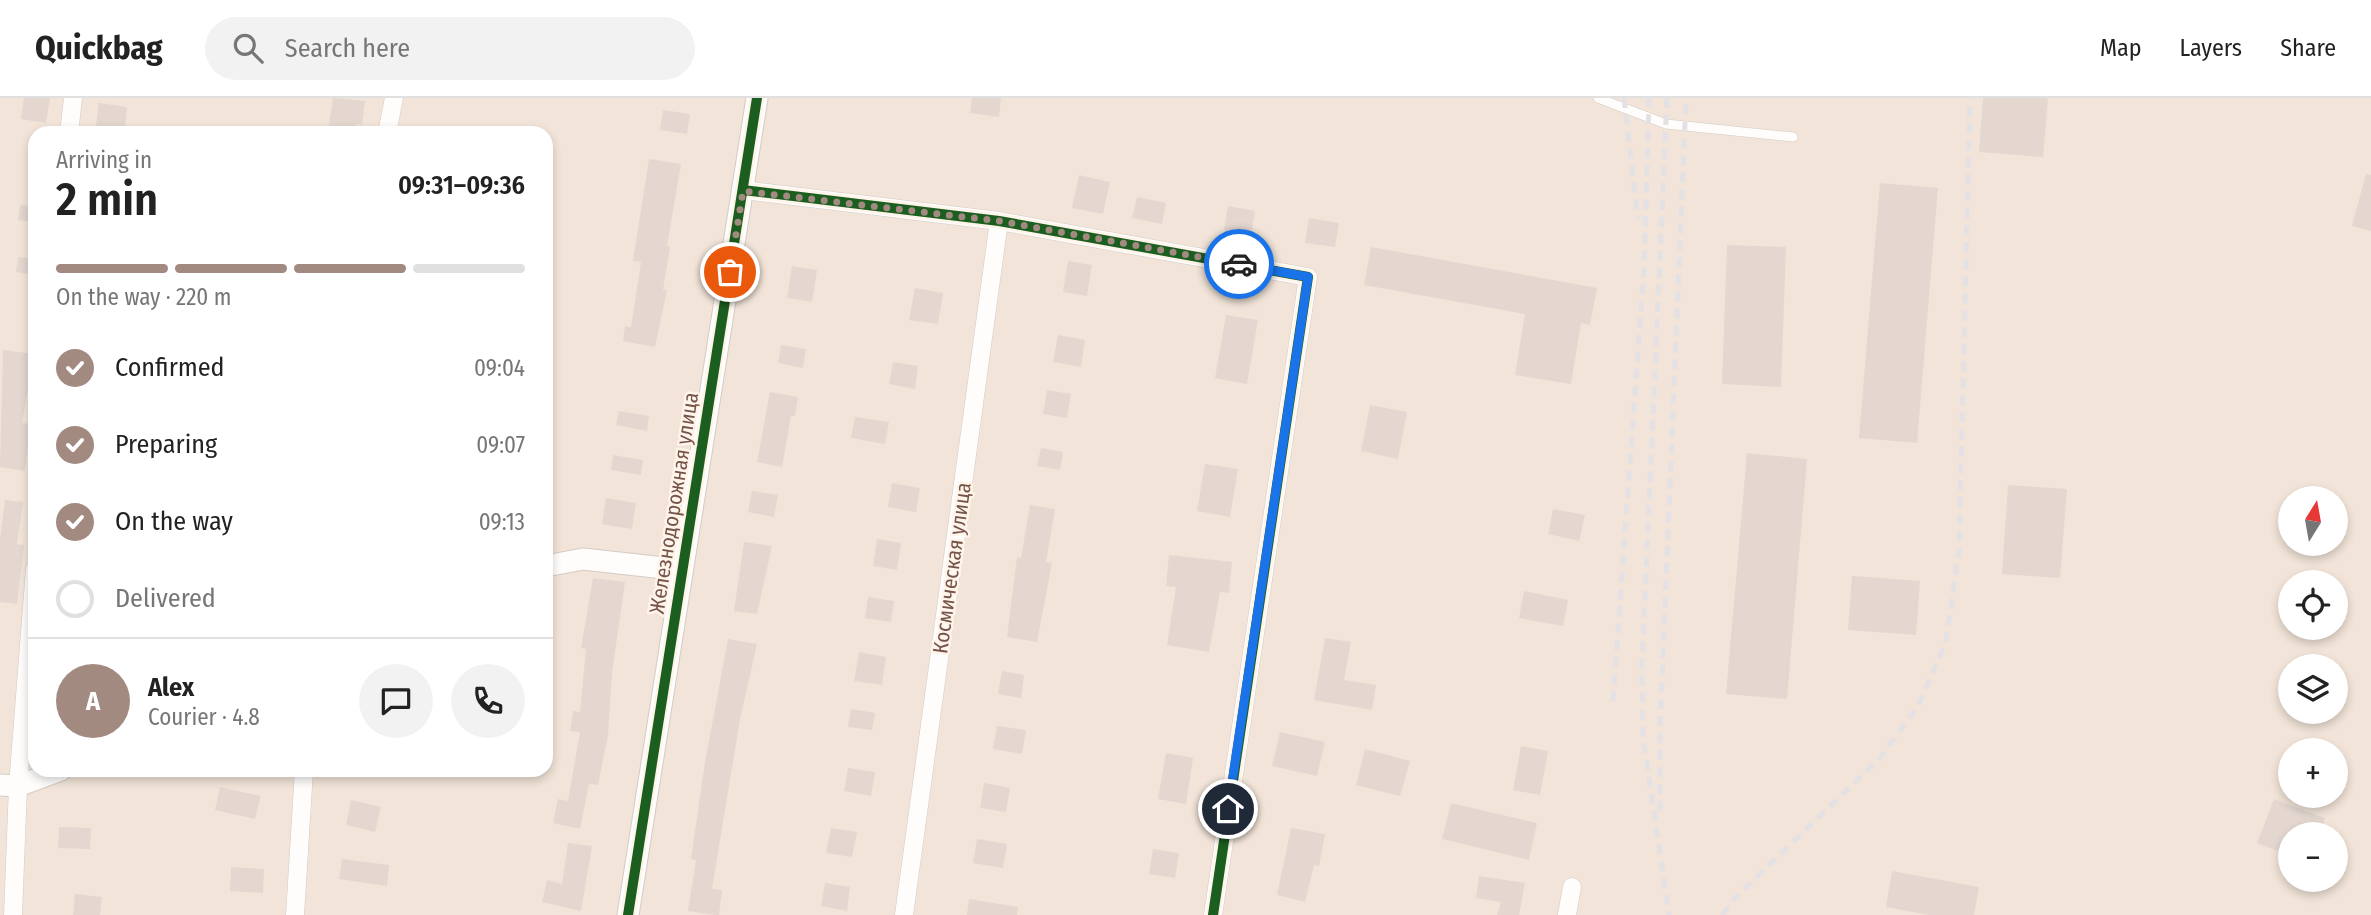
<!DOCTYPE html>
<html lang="en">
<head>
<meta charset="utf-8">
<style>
  body { margin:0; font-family:"Fira Sans Condensed",sans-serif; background:#f2f2f2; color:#222; height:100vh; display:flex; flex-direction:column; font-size:26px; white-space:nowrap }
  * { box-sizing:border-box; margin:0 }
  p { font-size:23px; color:#767676 }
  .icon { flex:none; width:38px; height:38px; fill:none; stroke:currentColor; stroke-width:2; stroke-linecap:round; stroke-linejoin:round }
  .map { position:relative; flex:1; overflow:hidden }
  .sheet { position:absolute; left:28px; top:28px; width:525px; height:651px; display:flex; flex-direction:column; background:#fff; border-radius:21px; box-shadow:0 4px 10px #0003 }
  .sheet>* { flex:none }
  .needle { width:46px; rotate:11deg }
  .fabs { position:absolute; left:2278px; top:388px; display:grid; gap:14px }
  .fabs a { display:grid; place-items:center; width:70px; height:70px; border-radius:50%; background:#fff; box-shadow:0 4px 10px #0003; font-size:35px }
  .pin { position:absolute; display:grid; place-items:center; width:60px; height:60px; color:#fff; margin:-30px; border:4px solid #fff; border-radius:50%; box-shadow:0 2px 7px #0007 }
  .courier { position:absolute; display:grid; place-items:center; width:70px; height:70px; margin:-35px; border:5px solid #1a73e8; border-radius:50%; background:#fff; color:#222; box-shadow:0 2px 9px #0007 }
  .headline em { font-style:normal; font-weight:600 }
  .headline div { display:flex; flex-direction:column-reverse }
  .headline { display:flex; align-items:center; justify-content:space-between; height:119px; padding:0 28px }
  h1 { font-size:46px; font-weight:600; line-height:52px }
  .bar { display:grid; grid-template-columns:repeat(4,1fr); gap:10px 7px; align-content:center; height:84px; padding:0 28px }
  .bar i { height:9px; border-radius:5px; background:#e0e0e0 }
  .bar .active { background:#a28a81 }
  .bar p { grid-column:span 4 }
  .line { display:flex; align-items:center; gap:18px; padding:0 28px; border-top:2px solid #e0e0e0 }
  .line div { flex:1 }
  .round { display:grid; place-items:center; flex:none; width:74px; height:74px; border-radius:37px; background:#f2f2f2 }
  ol { padding:0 28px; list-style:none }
  li { display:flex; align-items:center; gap:21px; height:77px }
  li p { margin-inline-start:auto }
  li .icon { padding:7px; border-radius:50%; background:#a28a81; color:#fff; stroke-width:4 }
  li:last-child { color:#767676 }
  li i { width:38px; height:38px; border:4px solid #e0e0e0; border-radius:50% }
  header { display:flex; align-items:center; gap:42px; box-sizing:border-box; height:98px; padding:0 35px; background:#fff; border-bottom:2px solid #e0e0e0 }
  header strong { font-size:33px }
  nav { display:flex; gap:38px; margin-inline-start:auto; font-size:24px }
  .search { width:490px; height:63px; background:#f2f2f2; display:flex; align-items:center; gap:18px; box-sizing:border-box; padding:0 24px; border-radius:38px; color:#767676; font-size:26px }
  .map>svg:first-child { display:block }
  .residential { fill:#f2e4d8; fill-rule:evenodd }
  .building { fill:#e3d7d0 }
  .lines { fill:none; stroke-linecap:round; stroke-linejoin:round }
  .service-casing { stroke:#d4cbc5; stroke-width:10 }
  .minor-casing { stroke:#d4cbc5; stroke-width:19 }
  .tertiary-casing { stroke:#d4cbc5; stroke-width:23 }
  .service { stroke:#fefdfc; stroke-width:9 }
  .minor { stroke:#fefdfc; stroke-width:18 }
  .tertiary { stroke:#fefdfc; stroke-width:21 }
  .rail { stroke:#e3e1e4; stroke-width:5; stroke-dasharray:10 7; stroke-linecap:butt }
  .cycleway-casing { stroke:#fff4e9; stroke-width:15 }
  .cycleway { stroke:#1b5e20; stroke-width:10 }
  .done { stroke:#a28a81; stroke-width:7; stroke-dasharray:0 12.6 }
  .route { stroke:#1a73e8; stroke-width:9 }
  .labels { text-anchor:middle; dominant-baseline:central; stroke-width:5; stroke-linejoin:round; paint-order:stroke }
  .street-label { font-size:21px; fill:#745349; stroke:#fff4e9 }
</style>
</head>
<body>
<header>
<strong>Quickbag</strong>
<div class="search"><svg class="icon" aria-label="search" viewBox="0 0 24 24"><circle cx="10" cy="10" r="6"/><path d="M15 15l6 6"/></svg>Search here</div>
<nav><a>Map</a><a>Layers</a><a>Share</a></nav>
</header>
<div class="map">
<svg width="2371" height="817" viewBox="0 0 2371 817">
  <rect width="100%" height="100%" fill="#f6efe8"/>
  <path class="residential" d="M0 0H2371V817H0ZM35 35H546V672H35ZM2291 401H2336V446H2291ZM2291 485H2336V530H2291ZM2291 569H2336V614H2291ZM2291 653H2336V698H2291ZM2291 737H2336V782H2291Z"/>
  <path class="building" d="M24 0H50L46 25 21 21Z
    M333 0 365 3 362 27 356 26 355 35H328Z
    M972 0H1001L999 19 970 15Z
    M1983 0H2048L2043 59 1979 54Z
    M99 5 127 9 125 32 96 28Z
    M663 12 690 16 687 36 660 32Z
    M649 61 681 66 667 148 670 149 663 192H667L655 249 623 243 625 228 631 229 641 164 633 163Z
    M2366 76 2371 77V133L2352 128Z
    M1079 77 1110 84 1103 116 1072 110Z
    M1880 85 1938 90 1917 345 1859 340Z
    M1137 99 1166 105 1162 126 1132 120Z
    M20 107 35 109V124L18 122Z
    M1228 108 1255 113 1251 137 1224 132Z
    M1309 120 1339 125 1335 149 1305 145Z
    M1727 147 1786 149 1781 289 1722 286Z
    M1371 149 1597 190 1590 227 1581 225 1571 286 1515 277 1525 216 1364 187Z
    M18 159 35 161V177L16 174Z
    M1068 163 1092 167 1087 198 1063 194Z
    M792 168 817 172 812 204 787 200Z
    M915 190 943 195 938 226 909 222Z
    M1226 217 1258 222 1247 286 1215 280Z
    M1058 237 1085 242 1081 269 1053 264Z
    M781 247 806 251 803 270 778 265Z
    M3 252 34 256 22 325 30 326 25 373 0 369Z
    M893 264 918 268 915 291 889 286Z
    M1047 292 1071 296 1067 320 1043 316Z
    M770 294 798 299 795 318H791L782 369 757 364Z
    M1370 307 1407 314 1398 361 1361 353Z
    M619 313 649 318 647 333 616 327Z
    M855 319 889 324 885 346 851 340Z
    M1041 350 1063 354 1060 372 1037 368Z
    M1747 355 1807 361 1787 601 1726 596Z
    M613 357 643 362 641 377 611 372Z
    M1205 366 1238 371 1230 419 1197 413Z
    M892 385 920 390 916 414 888 409Z
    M2008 387 2067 391 2060 480 2002 476Z
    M752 393 778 397 774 419 748 414Z
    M606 400 636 405 632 431 602 426Z
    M5 402 23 404 17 446 24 447 17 506 0 504V442Z
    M1030 407 1055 411 1046 464 1052 465 1037 544 1007 539 1017 459 1021 460Z
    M1553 411 1585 417 1579 443 1548 436Z
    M877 441 901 445 897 472 873 468Z
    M744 444 772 448 757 516 734 513Z
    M1169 457 1232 464 1229 495 1220 494 1209 554 1167 547 1176 489 1166 488Z
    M1852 478 1920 483 1916 537 1848 532Z
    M593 480 625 484 612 575 608 637 598 687 589 686 580 731 553 725 558 701 568 703 580 634 570 633 573 613 580 614 586 551 581 550Z
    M1524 493 1568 502 1563 528 1519 520Z
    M868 499 894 503 891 524 865 520Z
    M1325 540 1351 544 1344 582 1376 587 1372 612 1314 602Z
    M728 541 757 546 740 621 712 791 722 792 719 817H715L688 813 696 762 691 761 705 664Z
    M859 554 886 559 882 587 854 583Z
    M1002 573 1024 577 1021 600 998 596Z
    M851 611 875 615 872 632 848 629Z
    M997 628 1026 632 1022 656 993 651Z
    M1280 634 1325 644 1317 678 1272 668Z
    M1521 648 1548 653 1540 697 1513 692Z
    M1365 651 1410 663 1400 698 1356 687Z
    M1166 655 1193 660 1186 706 1158 701Z
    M848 670 875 674 871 698 844 693Z
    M984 685 1010 690 1006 714 980 710Z
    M220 689 261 698 255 721 215 712Z
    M2274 701 2325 720 2319 737H2291V758L2257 745Z
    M351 702 381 709 375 734 346 727Z
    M1451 705 1537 725 1529 762 1442 741Z
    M59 729 91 730 90 751 58 750Z
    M831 730 857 734 852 759 826 755Z
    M1291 730 1325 736 1319 768 1314 767 1305 804 1277 797Z
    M977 741 1007 746 1003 770 973 765Z
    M568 745 592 748 581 813 542 804 547 782 562 786Z
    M1153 751 1179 755 1175 780 1149 776Z
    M342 761 389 767 387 788 339 781Z
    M231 769 264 771 263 795 230 793Z
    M1892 773 1979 789 1974 817H1929L1886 809Z
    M1479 778 1525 785 1519 817H1497L1501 804 1476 800Z
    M825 785 850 789 847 813 821 808Z
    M75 796 102 799 100 817H73Z
    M969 801 1018 809 1017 817H967Z"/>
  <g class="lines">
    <g class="service-casing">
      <path id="service" d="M1598 0 1666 26 1793 39"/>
    </g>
    <g class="minor-casing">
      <path id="minor" d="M69 35 73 0
        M387 35 394 0
        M743 92 999 123 1308 179 1213 817
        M13 817 18 688 35 471
        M295 817 304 672
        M904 817 999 123
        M1567 817 1572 789"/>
    </g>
    <g class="tertiary-casing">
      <path id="tertiary" d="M546 468 583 461 682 472
        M0 687 18 688 61 672
        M628 817 757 0"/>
    </g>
    <use href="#service" class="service"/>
    <use href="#minor" class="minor"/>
    <use href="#tertiary" class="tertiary"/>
    <path class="rail" d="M1624 0 1638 121
      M1667 0 1642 565 1643 639 1669 817
      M1613 603 1644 170 1649 0
      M1660 713V628L1686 0
      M1722 817 1734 801 1879 661 1918 608 1946 544 1959 452 1970 0"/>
    <g class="cycleway-casing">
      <path id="cycleway" d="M743 92 999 123 1308 179 1213 817
        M628 817 757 0"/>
    </g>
    <use href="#cycleway" class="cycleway"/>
  </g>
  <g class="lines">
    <path class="done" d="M730 174 743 93 999 123 1239 166"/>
    <path class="route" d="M1228 711 1308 179 1239 166"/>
  </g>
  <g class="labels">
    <g class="street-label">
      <text transform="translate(674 405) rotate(-81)">Железнодорожная улица</text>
      <text transform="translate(952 470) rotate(-82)">Космическая улица</text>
    </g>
  </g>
</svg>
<div class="fabs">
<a><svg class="needle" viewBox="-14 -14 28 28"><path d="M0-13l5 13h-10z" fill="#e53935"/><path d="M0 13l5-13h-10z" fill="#767676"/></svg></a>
<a><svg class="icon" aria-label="locate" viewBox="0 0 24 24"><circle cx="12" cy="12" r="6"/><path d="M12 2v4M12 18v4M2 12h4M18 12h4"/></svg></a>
<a><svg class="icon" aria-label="layers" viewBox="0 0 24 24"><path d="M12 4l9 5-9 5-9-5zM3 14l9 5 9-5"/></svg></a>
<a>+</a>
<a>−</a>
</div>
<div class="pin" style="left:730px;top:174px;background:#ea580c"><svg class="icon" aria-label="bag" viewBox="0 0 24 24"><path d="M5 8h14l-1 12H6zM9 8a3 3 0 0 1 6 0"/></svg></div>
<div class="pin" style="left:1228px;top:711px;background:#1f2937"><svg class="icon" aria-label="home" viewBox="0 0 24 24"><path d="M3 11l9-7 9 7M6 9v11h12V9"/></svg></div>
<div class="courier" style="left:1239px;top:166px"><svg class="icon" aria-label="car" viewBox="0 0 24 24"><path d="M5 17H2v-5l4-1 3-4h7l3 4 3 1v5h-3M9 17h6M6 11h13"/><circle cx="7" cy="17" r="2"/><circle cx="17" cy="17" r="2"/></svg></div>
<section class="sheet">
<div class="headline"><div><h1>2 min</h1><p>Arriving in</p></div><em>09:31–09:36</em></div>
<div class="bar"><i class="active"></i><i class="active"></i><i class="active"></i><i></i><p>On the way · 220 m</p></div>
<ol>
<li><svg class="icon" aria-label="check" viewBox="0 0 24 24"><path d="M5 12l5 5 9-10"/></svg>Confirmed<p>09:04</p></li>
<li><svg class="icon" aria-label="check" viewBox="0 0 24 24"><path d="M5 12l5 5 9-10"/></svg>Preparing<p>09:07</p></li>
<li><svg class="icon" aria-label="check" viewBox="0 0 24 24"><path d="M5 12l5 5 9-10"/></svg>On the way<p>09:13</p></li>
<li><i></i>Delivered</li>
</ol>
<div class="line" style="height:126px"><b class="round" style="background:#a28a81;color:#fff">A</b><div><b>Alex</b><p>Courier · 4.8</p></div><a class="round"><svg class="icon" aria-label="chat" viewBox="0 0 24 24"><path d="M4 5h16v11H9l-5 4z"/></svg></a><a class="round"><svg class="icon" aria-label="phone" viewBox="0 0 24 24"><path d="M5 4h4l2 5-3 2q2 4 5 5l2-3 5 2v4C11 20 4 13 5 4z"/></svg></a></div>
</section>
</div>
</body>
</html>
